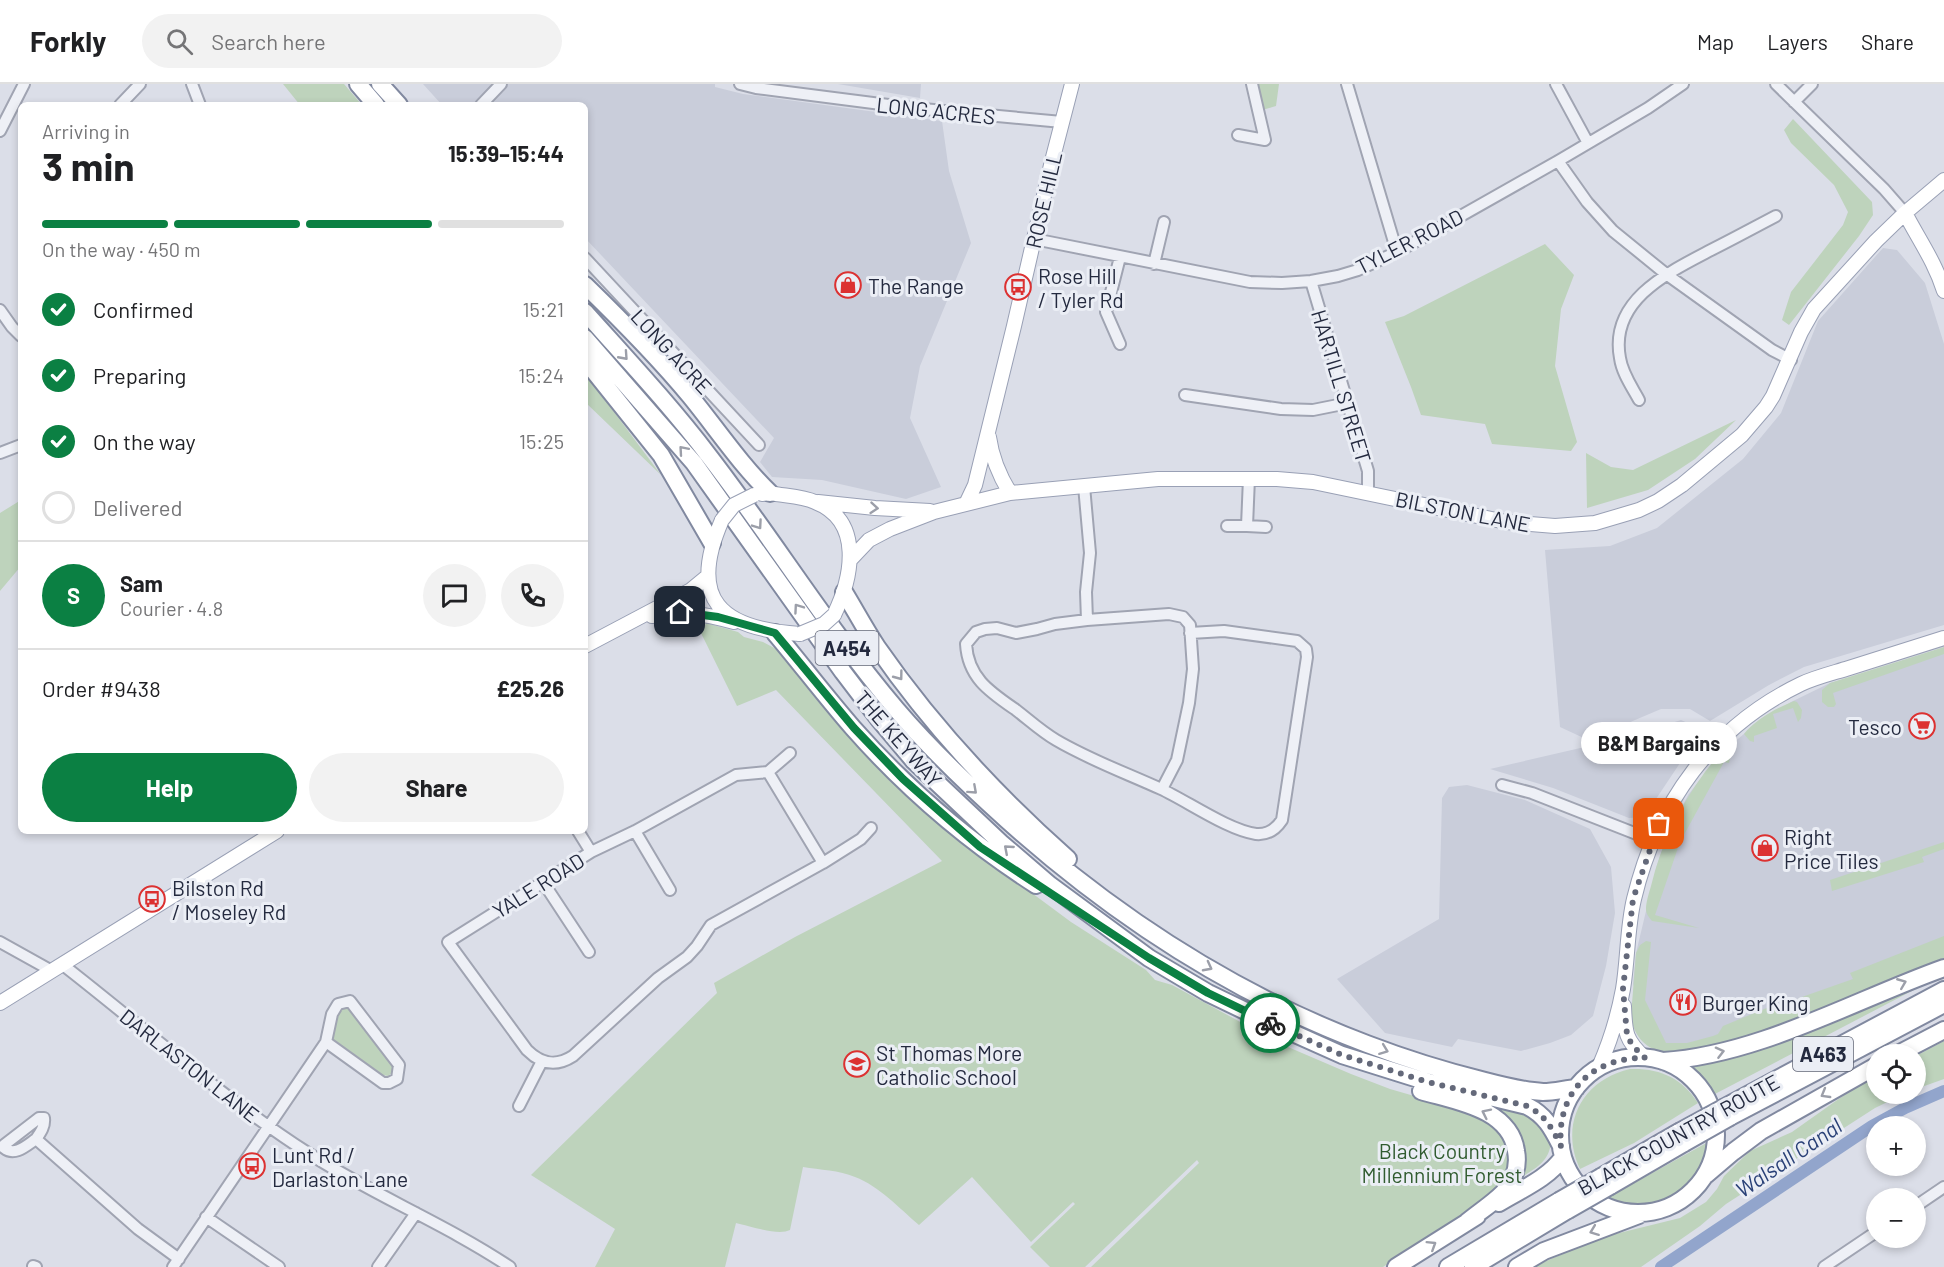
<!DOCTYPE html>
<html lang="en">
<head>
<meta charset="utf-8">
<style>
  body { margin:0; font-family:Barlow,sans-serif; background:#f2f2f2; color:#202124; height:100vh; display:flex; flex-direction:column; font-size:22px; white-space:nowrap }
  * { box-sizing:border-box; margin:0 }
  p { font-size:20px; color:#757577 }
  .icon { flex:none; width:33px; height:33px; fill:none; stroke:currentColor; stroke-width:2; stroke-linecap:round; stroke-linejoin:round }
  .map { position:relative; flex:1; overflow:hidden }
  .drawer { position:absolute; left:18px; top:18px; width:570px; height:732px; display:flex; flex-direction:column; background:#fff; border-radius:9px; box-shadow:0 3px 9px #0003 }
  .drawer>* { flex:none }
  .tools { position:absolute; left:1866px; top:960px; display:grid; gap:12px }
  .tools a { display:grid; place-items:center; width:60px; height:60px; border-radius:50%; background:#fff; box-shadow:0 3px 9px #0003; font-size:30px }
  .pin { position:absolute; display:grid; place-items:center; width:51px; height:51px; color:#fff; margin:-26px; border-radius:12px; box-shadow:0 3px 9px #0006 }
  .courier { position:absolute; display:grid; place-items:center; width:60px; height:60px; margin:-30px; border:4px solid #0b8043; border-radius:50%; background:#fff; color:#222; box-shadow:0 2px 8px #0007 }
  .bubble { position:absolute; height:42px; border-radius:21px; background:#fff; box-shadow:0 3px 9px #0003; font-size:20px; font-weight:700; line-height:42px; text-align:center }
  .summary em { font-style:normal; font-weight:700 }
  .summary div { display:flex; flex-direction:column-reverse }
  .summary { display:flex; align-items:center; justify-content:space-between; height:102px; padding:0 24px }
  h1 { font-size:39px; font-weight:700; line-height:45px }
  .bar { display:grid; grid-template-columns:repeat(4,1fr); gap:9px 6px; align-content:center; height:72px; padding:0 24px }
  .bar i { height:8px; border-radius:4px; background:#e0e0e0 }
  .bar .selected { background:#0b8043 }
  .bar p { grid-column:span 4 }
  .line { display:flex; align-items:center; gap:15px; padding:0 24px; border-top:2px solid #e0e0e0 }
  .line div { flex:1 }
  .round { display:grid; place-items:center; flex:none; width:63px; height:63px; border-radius:32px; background:#f2f2f2 }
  ol { padding:0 24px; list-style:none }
  li { display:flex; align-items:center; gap:18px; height:66px }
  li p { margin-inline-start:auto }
  li .icon { padding:6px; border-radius:50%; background:#0b8043; color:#fff; stroke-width:4 }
  li:last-child { color:#757577 }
  li i { width:33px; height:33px; border:3px solid #e0e0e0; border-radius:50% }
  .button { display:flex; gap:12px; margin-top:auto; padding:12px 24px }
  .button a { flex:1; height:69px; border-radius:36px; background:#0b8043; color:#fff; font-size:24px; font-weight:700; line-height:69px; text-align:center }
  .button a+a { background:#f2f2f2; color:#202124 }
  header { display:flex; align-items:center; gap:36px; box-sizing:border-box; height:84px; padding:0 30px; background:#fff; border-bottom:2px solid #e0e0e0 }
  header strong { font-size:28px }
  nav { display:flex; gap:33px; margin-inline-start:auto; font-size:21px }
  .search { width:420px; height:54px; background:#f2f2f2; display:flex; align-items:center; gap:15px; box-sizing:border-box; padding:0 21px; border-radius:33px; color:#757577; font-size:22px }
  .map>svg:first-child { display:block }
  .built { fill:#c9cdda }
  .green { fill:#bed3bc }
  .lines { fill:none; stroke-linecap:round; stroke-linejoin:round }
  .canal { stroke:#92a5cc; stroke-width:12 }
  .minor-casing { stroke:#a0a4b2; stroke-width:14 }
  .major-casing { stroke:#99a0b5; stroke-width:16 }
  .highway-casing { stroke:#8189a0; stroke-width:20 }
  .minor { stroke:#eef0f6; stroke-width:10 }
  .major { stroke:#fff; stroke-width:14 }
  .highway { stroke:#fff; stroke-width:16 }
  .major-bridge-casing { stroke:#99a0b5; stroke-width:16; stroke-linecap:butt }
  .highway-bridge-casing { stroke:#8189a0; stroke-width:20; stroke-linecap:butt }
  .major-bridge { stroke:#fff; stroke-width:14 }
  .highway-bridge { stroke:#fff; stroke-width:16 }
  .oneway { stroke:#9c9fa9 }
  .done { stroke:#64697a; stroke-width:6; stroke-dasharray:0 10.8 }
  .route { stroke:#0b8043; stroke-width:8 }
  .labels { text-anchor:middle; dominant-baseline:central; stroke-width:6; stroke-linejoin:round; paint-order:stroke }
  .shield { fill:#ebeef5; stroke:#606576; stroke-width:1.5 }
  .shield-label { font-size:20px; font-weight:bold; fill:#242a3f }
  .street-label { font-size:21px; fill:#242a3f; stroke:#ebeef5 }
  .poi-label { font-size:21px; fill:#242a3f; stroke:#ebeef5; text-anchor:start }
  .park-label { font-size:21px; fill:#315c30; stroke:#ebeef5 }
  .water-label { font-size:22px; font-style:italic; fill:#2a4177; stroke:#ebeef5 }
</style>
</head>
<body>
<header>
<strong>Forkly</strong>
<div class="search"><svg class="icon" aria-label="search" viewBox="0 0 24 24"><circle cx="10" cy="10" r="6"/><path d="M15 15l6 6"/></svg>Search here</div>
<nav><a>Map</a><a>Layers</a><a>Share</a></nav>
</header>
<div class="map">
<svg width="1944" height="1183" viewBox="0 0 1944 1183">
  <rect width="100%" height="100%" fill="#dbdee8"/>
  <path class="built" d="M423 0H715V3L743 10 942 37 949 87 971 159 920 282 910 334 941 403 906 415 822 396 772 393 760 378 774 354 585 154V21H442Z
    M838 0H921L920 14Z
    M1883 164 1897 166 1925 199 1944 260V541L1804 583 1769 601 1710 637 1690 625H1661L1588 656 1560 643 1545 466 1610 462 1657 444 1743 375 1781 329 1818 237Z
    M1944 568V864L1760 941 1676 964 1656 959 1633 900 1636 869 1657 781 1666 755 1688 711 1721 669 1756 640 1791 618 1830 599Z
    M1681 636 1708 648 1686 670 1644 733 1629 734 1553 704 1490 685 1628 653Z
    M1467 701 1525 716 1590 745 1611 783 1615 829 1606 882 1593 932 1571 951 1550 959 1521 967 1458 955 1452 963 1385 949 1337 895 1439 835 1442 714 1449 703Z"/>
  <path class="green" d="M283 0H344L362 21H300Z
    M1257 0H1279L1276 22 1262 26Z
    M1793 35 1872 118 1873 131 1859 152 1789 241 1782 236 1791 208 1843 141 1848 128 1834 101 1791 59 1784 46Z
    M1545 160 1574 191 1561 225 1555 282 1577 358 1571 367 1492 360 1485 340 1421 331 1411 303 1385 238 1404 232Z
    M585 289 661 391 585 318Z
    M1736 336 1695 375 1648 406 1587 424 1586 369 1611 383 1633 386Z
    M21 416V482L0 507V429Z
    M706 539 738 548 744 553 763 558 780 567 994 781 1071 838 1146 886 1155 896 1172 901 1281 960 1351 990 1390 1005 1487 1033 1510 1062 1509 1089 1499 1106 1383 1183H1091L1199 1079 1197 1076 1085 1183H1050L1030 1163 1075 1120 1073 1118 1031 1158 972 1093 919 1141C899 1124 879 1102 855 1093 839 1086 820 1086 803 1083L790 1146C778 1152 750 1142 736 1139L725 1183H595L615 1145 531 1091 717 909 714 899 795 853 942 777 776 606 737 622 700 547 703 546Z
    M1944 563V570L1833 609 1836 620 1834 623H1828L1822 618V606L1830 599Z
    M1794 617 1797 618 1802 626 1801 634 1798 638 1793 624 1773 630 1777 644 1754 652V658L1750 657 1744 650C1756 635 1777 624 1794 617Z
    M1724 668 1729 670 1730 674 1729 679 1724 678 1680 758 1655 831 1699 844 1652 837C1649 833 1646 830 1646 825 1646 818 1649 809 1651 802 1661 760 1679 723 1705 688 1711 681 1716 672 1724 668Z
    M1944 758V765L1922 773 1924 778 1832 807 1830 796Z
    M1944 852V875C1863 905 1784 952 1698 965 1686 967 1674 970 1662 968 1644 964 1633 950 1631 932L1636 869 1640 861 1646 857 1651 858 1645 916 1666 959H1687L1713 952 1718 950 1723 942 1769 923 1778 924 1786 923 1792 921 1799 914 1853 895 1850 889Z
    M1927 899 1713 1011 1699 994 1680 981Z
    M347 923 351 925 394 983 392 989 388 992 383 991 333 955 338 929 341 924Z
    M1944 957V995L1916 1005V972Z
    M1630 985C1660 984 1682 994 1698 1019L1634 1059 1580 1085C1559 1040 1582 996 1630 985Z
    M1876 991V1010H1904L1875 1024 1726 1120 1700 1142 1641 1183H1532L1603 1153 1680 1134 1706 1118 1717 1105 1724 1092 1750 1067 1792 1048 1840 1014Z
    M1484 1020 1520 1026 1539 1037 1551 1058C1549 1079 1535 1084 1519 1095 1525 1052 1524 1041 1484 1020Z
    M1710 1057C1705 1109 1652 1132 1607 1114Z"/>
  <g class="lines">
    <path class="canal" d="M1661 1183 1872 1042 1905 1024 1944 1007"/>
    <g class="minor-casing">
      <path id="minor" d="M192 0 200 21
        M740 0 756 4 912 24 1062 38
        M1347 0 1397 168
        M1556 0 1588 59
        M1776 0 1884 105 1905 129
        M1794 18 1812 0
        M120 21 140 0
        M481 21 501 0
        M0 47 24 0
        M1238 51 1265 56 1252 0
        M1558 77 1587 118 1613 147 1666 190 1772 266 1791 276
        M1034 155 1250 198 1282 199 1311 197 1338 192 1358 186 1397 168 1558 77 1648 24 1683 0
        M1120 173 1106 228 1120 260
        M585 174 759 361
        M1154 180 1164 138
        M1311 197 1368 387V409
        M0 226 12 243 21 252
        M1185 311 1281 325 1313 326 1348 319
        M1639 316C1632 303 1622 289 1620 274 1609 216 1669 188 1711 166 1733 155 1755 143 1776 132
        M0 369 21 361
        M1249 394 1247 442 1266 443
        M1084 402 1090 469 1086 508 1087 536
        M1227 442H1247
        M768 688 823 779 711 841 697 862 687 873 658 894 573 972C556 983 541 980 527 966L448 858 591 768 635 747 736 691Z
        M768 688 790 669
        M1502 701 1532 709 1652 756
        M1162 705 1177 676 1189 619 1193 585 1190 541 1183 533 1169 530 1087 536 1055 540 1037 545 1016 549 997 544 985 545 976 548 966 560C968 594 990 608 1016 626 1029 636 1042 648 1056 656 1090 676 1126 689 1161 705 1187 717 1228 746 1256 750 1267 751 1276 745 1282 736L1307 573 1306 565 1297 557 1224 547 1190 549
        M578 747 591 768
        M635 747 670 806
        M823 779 861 755 871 744
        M543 798 589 868
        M0 858 52 887
        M63 881C144 944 221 1013 308 1069 373 1111 446 1140 510 1183
        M519 1022 542 977
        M36 1055C41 1048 45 1042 44 1034H39L4 1061V1064C15 1073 27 1061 36 1055L138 1145 179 1175
        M1916 1122 1944 1103
        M206 1133 279 1183
        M33 1182 36 1183
        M173 1183 326 958 332 930 338 920 350 917 399 981 397 995 389 999H383L326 958
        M378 1183 416 1129
        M1824 1183 1876 1148"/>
    </g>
    <g class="major-casing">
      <path id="major" d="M1905 129C1919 156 1935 178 1944 207
        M989 353C992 375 999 391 1010 409
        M762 410 770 409C784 412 802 412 815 418 864 437 852 494 834 531
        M818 418 875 424 930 427
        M966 420 975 401 1014 242 1051 81 1072 0
        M722 436C687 516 721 545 800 550
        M850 476 869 456 890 445 934 428 1010 409 1158 395H1277L1313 398 1506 438 1555 442 1595 439 1639 426 1658 417 1682 401 1742 351 1766 323 1773 312 1801 248 1814 225 1876 157 1905 129 1944 96
        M652 532C685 527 701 529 734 538
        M585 562 691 506 708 492
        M0 919 277 747
        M1624 922C1625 948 1625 956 1645 974
        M1599 983C1610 958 1618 932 1623 905 1628 875 1627 844 1634 815 1657 719 1712 643 1801 600 1816 593 1833 589 1849 584 1880 574 1912 564 1944 554"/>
    </g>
    <g class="highway-casing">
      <path id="highway" d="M358 0 376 21
        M380 0 399 21
        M585 201C621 236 658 273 690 312 717 345 740 380 770 409
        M585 228C627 275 671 322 709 372 773 455 828 545 896 625 930 665 968 701 1007 736 1113 831 1234 910 1367 960 1406 975 1445 987 1485 997 1504 1002 1524 1007 1543 1008 1554 1008 1565 1005 1576 1004
        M585 254 694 379 843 588 878 634 914 677 1001 759 1050 801 1149 874 1208 909 1264 936 1342 971 1428 998 1527 1022C1545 1031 1552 1044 1561 1062
        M585 276 661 371 712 459
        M844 508C855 526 865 545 877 563 931 641 997 712 1068 775
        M775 549C801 580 826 613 853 644 906 704 969 758 1036 801
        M1898 970 1944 946
        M1560 1051a78 78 0 1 1 156 0a78 78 0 1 1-156 0Z
        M1663 977C1759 971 1854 916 1944 884
        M1421 1007C1454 1017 1510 1024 1516 1067 1519 1082 1514 1097 1503 1109 1492 1120 1479 1128 1467 1138
        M1725 1023 1944 906
        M1730 1033 1944 920
        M1706 1091 1733 1068 1761 1047 1876 982
        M1601 1093 1679 1048
        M1610 1102 1684 1059
        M1499 1119C1520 1106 1549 1094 1563 1073
        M1396 1183 1477 1132
        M1448 1183 1559 1117
        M1473 1183 1568 1126
        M1517 1183 1544 1167 1639 1131"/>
    </g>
    <use href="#minor" class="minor"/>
    <use href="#major" class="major"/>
    <use href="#highway" class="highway"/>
    <g class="major-bridge-casing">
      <path id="major-bridge" d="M722 436 734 421 754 411
        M800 550 824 540 834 531"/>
    </g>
    <g class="highway-bridge-casing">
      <path id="highway-bridge" d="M1679 1048 1725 1023
        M1684 1059 1730 1033
        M1559 1117 1601 1093
        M1568 1126 1610 1102"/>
    </g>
    <use href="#major-bridge" class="major-bridge"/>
    <use href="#highway-bridge" class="highway-bridge"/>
  </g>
  <defs><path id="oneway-chevron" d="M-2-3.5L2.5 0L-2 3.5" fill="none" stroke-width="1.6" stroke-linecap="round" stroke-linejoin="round" transform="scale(1.5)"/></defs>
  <g class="oneway">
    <use href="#oneway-chevron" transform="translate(624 272) rotate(48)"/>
    <use href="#oneway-chevron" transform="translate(683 366) rotate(-131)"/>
    <use href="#oneway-chevron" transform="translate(874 424) rotate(5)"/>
    <use href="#oneway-chevron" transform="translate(758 441) rotate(55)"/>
    <use href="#oneway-chevron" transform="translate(798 524) rotate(-125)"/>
    <use href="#oneway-chevron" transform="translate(899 592) rotate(53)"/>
    <use href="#oneway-chevron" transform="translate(973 706) rotate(42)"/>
    <use href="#oneway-chevron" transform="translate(1008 765) rotate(-139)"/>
    <use href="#oneway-chevron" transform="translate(1208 883) rotate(28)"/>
    <use href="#oneway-chevron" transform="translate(1902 899) rotate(-22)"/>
    <use href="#oneway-chevron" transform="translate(1384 966) rotate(21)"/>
    <use href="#oneway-chevron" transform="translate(1720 968) rotate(-14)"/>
    <use href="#oneway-chevron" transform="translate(1825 1010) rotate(150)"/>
    <use href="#oneway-chevron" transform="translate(1486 1029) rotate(-154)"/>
    <use href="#oneway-chevron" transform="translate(1594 1147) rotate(159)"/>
    <use href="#oneway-chevron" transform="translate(1432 1161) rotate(-32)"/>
  </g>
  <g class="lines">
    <path class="done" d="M1270 939 1342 971 1428 998 1527 1022C1545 1031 1552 1044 1561 1062 1556 1009 1592 973 1645 974L1632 961 1627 951 1623 905 1633 815 1659 740"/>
    <path class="route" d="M680 528 718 533 775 549 854 644 903 695 980 763 1149 874 1208 909 1270 939"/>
  </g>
  <defs>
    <g id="shop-ring" transform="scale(1.35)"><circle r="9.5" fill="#ebeef5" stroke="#dc3131" stroke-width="1.5"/><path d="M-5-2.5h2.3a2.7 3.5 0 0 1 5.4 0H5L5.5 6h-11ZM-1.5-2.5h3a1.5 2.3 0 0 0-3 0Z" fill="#dc3131"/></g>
    <g id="bus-ring" transform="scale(1.35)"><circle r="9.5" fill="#ebeef5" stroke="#dc3131" stroke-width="1.5"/><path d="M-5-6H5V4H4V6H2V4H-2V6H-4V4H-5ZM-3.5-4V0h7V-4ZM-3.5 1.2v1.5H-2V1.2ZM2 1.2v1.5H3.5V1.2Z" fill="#dc3131"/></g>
    <g id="supermarket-ring" transform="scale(1.35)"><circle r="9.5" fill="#ebeef5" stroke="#dc3131" stroke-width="1.5"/><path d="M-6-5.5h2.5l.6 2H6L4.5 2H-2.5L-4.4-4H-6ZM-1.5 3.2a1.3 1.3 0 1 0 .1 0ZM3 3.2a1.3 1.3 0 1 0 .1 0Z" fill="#dc3131"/></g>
    <g id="restaurant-ring" transform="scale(1.35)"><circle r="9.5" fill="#ebeef5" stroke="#dc3131" stroke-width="1.5"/><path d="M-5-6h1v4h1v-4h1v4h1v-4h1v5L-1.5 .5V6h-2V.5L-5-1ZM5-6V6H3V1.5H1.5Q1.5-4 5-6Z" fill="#dc3131"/></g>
    <g id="school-ring" transform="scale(1.35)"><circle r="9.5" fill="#ebeef5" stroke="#dc3131" stroke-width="1.5"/><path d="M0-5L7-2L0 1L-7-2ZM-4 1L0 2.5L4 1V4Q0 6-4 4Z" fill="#dc3131"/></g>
  </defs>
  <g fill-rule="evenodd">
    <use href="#shop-ring" x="848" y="201"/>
    <use href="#bus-ring" x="1018" y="203"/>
    <use href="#supermarket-ring" x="1922" y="642"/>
    <use href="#shop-ring" x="1765" y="764"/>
    <use href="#bus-ring" x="152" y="815"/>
    <use href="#restaurant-ring" x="1683" y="918"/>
    <use href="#school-ring" x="857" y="980"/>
    <use href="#bus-ring" x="252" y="1082"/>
  </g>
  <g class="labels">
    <g class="shield">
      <rect x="815.5" y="547" width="63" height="34" rx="4.5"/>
      <rect x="1793" y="953" width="60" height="34" rx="4.5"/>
    </g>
    <g class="shield-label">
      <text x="847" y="564">A454</text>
      <text x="1823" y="970">A463</text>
    </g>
    <g class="street-label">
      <text transform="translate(936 26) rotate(6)">LONG ACRES</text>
      <text transform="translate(1043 116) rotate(-77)">ROSE HILL</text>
      <text transform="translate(1409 157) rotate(-27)">TYLER ROAD</text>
      <text transform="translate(672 267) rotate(47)">LONG ACRE</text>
      <text transform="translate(1342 302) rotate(73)">HARTILL STREET</text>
      <text transform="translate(1463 427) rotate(11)">BILSTON LANE</text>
      <text transform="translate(899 654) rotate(49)">THE KEYWAY</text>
      <text transform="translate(538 801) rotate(-32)">YALE ROAD</text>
      <text transform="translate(190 981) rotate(38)">DARLASTON LANE</text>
      <text transform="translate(1678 1050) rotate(-29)">BLACK COUNTRY ROUTE</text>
    </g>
    <g class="poi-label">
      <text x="1038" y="191">Rose Hill<tspan x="1038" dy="24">/ Tyler Rd</tspan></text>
      <text x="868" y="201">The Range</text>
      <text x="1902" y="642" text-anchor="end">Tesco</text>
      <text x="1784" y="752">Right<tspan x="1784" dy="24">Price Tiles</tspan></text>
      <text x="172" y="803">Bilston Rd<tspan x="172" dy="24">/ Moseley Rd</tspan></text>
      <text x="1702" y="918">Burger King</text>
      <text x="876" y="968">St Thomas More<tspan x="876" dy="24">Catholic School</tspan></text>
      <text x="272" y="1070">Lunt Rd /<tspan x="272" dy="24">Darlaston Lane</tspan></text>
    </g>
    <g class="park-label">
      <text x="1442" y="1066">Black Country<tspan x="1442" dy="24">Millennium Forest</tspan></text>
    </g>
    <g class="water-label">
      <text transform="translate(1788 1073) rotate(-34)">Walsall Canal</text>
    </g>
  </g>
</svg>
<div class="tools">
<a><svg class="icon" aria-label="locate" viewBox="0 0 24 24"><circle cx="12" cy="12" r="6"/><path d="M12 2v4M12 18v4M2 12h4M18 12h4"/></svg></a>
<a>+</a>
<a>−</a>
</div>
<div class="pin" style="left:1659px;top:740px;background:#ea580c"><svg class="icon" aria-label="bag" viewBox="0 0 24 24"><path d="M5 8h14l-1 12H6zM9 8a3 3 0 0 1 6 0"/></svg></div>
<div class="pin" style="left:680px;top:528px;background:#1f2937"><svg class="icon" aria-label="home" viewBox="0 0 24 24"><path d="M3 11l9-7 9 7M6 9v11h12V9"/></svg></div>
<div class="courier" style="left:1270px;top:939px"><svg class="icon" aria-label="bike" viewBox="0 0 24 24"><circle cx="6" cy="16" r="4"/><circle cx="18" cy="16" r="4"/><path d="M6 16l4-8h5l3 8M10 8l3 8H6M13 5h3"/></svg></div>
<div class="bubble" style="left:1581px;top:638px;width:156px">B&amp;M Bargains</div>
<section class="drawer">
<div class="summary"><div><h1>3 min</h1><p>Arriving in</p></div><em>15:39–15:44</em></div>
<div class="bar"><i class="selected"></i><i class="selected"></i><i class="selected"></i><i></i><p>On the way · 450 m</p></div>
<ol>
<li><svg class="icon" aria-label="check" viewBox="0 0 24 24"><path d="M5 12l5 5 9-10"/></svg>Confirmed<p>15:21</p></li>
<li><svg class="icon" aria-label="check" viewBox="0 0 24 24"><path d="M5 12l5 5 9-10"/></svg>Preparing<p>15:24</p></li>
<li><svg class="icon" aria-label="check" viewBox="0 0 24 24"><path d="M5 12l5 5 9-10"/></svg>On the way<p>15:25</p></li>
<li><i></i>Delivered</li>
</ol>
<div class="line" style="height:108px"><b class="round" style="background:#0b8043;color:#fff">S</b><div><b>Sam</b><p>Courier · 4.8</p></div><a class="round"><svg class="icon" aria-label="chat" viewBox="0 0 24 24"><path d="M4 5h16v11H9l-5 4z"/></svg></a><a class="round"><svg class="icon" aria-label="phone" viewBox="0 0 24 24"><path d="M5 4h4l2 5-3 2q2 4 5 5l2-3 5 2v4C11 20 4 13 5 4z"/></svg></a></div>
<div class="line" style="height:78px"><div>Order #9438</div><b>£25.26</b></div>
<div class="button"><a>Help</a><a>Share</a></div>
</section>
</div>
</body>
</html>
